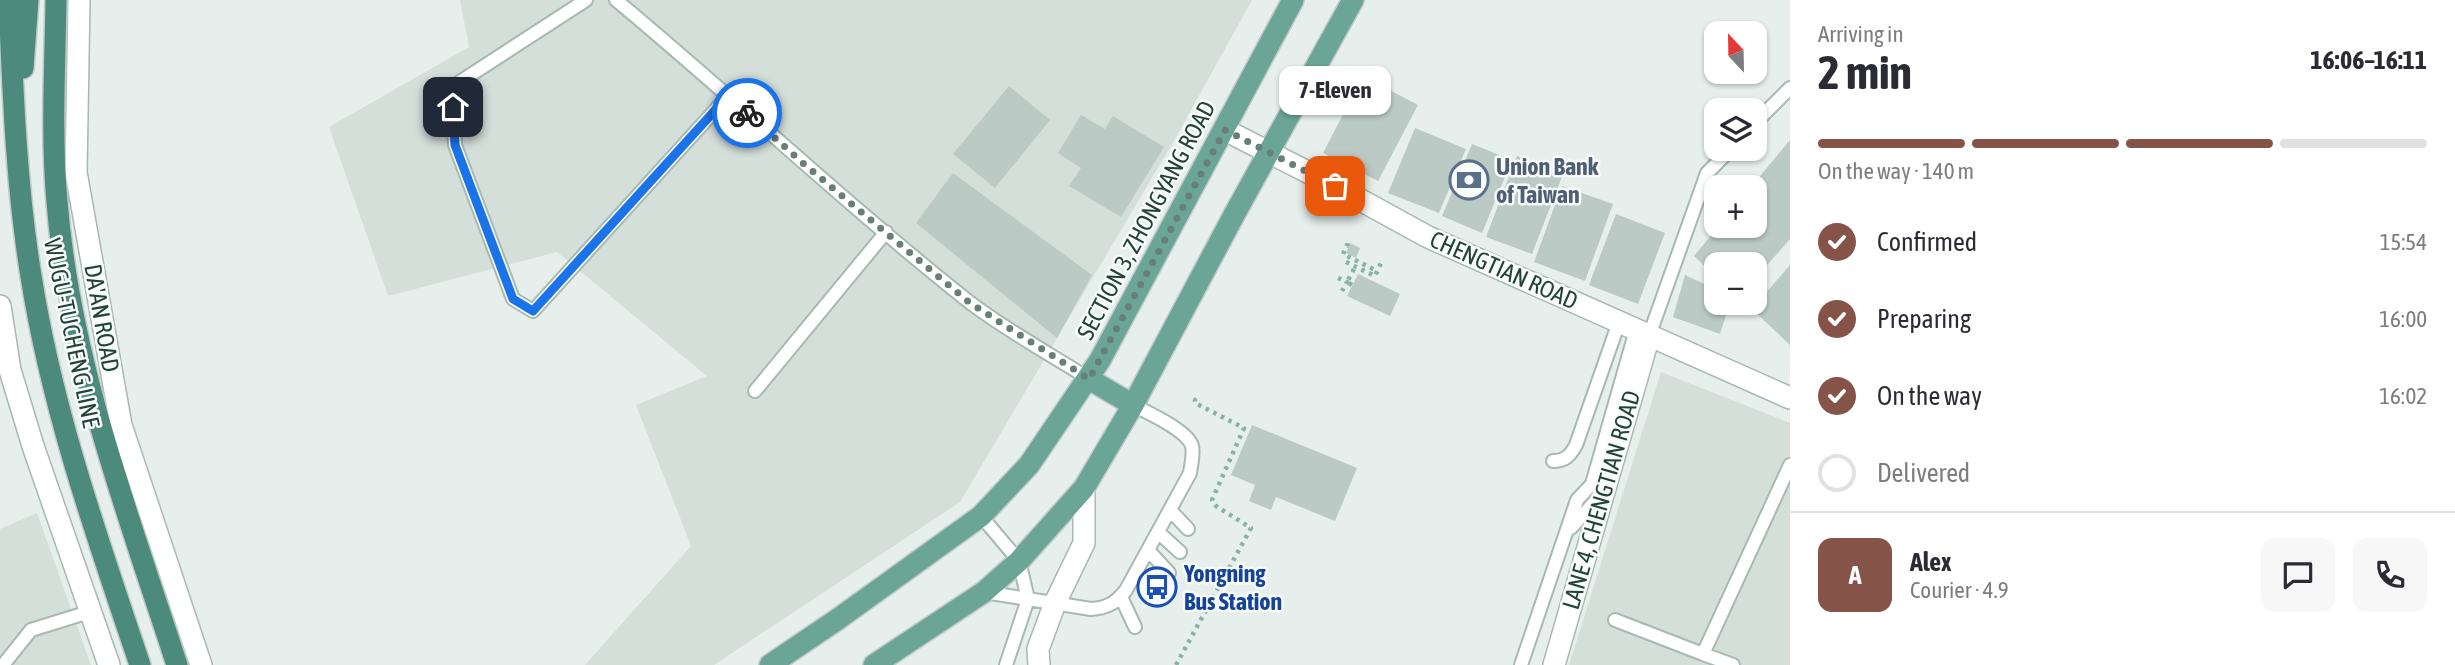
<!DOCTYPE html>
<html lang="en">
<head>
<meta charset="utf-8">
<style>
  body { margin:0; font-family:"Asap Condensed",sans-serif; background:#f7f7f7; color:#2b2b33; height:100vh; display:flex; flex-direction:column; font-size:26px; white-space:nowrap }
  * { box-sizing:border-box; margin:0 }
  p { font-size:23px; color:#7c7c81 }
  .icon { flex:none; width:38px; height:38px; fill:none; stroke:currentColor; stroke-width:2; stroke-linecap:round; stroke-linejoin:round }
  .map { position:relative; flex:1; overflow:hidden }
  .details { display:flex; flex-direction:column; background:#fff; width:665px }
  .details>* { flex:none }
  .needle { width:46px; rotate:338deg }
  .fabs { position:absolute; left:1704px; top:21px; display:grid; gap:14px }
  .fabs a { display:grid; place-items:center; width:63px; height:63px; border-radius:14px; background:#fff; box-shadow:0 2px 5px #0004; font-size:35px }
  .pin { position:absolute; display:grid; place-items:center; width:60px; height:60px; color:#fff; margin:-30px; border-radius:14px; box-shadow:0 4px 10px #0006 }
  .courier { position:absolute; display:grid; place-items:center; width:70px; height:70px; margin:-35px; border:5px solid #1a73e8; border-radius:50%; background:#fff; color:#222; box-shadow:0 2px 9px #0007 }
  .bubble { position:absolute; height:49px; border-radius:14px; background:#fff; box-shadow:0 2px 5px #0004; font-size:23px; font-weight:700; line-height:49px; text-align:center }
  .head em { font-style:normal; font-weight:700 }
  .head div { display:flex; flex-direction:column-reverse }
  .head { display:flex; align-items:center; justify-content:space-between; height:119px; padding:0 28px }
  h1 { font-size:46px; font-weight:700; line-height:52px }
  .bar { display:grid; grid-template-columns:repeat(4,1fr); gap:10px 7px; align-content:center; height:84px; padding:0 28px }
  .bar i { height:9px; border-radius:5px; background:#e1e1e2 }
  .bar .on { background:#855347 }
  .bar p { grid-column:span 4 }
  .line { display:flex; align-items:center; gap:18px; padding:0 28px; border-top:2px solid #e1e1e2 }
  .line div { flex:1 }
  .round { display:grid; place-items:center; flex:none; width:74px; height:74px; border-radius:14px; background:#f7f7f7 }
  ol { padding:0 28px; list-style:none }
  li { display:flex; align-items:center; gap:21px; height:77px }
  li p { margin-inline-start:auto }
  li .icon { padding:7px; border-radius:50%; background:#855347; color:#fff; stroke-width:4 }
  li:last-child { color:#7c7c81 }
  li i { width:38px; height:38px; border:4px solid #e1e1e2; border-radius:50% }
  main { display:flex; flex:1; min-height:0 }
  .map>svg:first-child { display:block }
  .built { fill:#d4dfda }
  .building { fill:#bbcac4 }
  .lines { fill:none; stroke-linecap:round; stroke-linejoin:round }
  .service-casing { stroke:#a8b8b2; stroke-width:16 }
  .minor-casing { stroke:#a8b8b2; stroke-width:24 }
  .tertiary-casing { stroke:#a8b8b2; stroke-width:24 }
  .primary-casing { stroke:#c2cac8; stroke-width:24 }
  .trunk-casing { stroke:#c2cac8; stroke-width:24 }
  .path { stroke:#86b3a5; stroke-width:4.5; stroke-dasharray:3.5 5; stroke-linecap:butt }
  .service { stroke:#fff; stroke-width:12 }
  .minor { stroke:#fff; stroke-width:21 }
  .tertiary { stroke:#fff; stroke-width:21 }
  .primary { stroke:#6aa596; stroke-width:21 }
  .trunk { stroke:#4c8a7c; stroke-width:21 }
  .done { stroke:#687f78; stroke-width:7; stroke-dasharray:0 12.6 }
  .route { stroke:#1a73e8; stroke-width:9 }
  .labels { text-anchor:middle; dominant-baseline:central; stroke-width:5; stroke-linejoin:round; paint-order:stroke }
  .service-label { font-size:24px; font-weight:bold; fill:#4e5e75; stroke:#f7fbf9; text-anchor:start }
  .street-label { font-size:24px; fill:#24423a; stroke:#f7fbf9 }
  .transit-label { font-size:24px; font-weight:bold; fill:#164399; stroke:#f7fbf9; text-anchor:start }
</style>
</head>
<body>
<main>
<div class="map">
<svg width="1790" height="665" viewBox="0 0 1790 665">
  <rect width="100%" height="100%" fill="#e6efeb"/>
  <path class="built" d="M460 0H1252L1175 139 960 502 714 665H585L691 546 636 405 707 376 557 252 388 296 329 127 469 47Z
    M1661 372 1790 423V665H1569Z
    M37 513 91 665H0V529Z"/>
  <path class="building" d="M1363 76 1418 105 1378 181 1323 153Z
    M1009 86 1050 120 995 188 953 154Z
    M1081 115 1105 129 1113 116 1164 147 1121 217 1069 186 1081 168 1058 153Z
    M1415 128 1466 149 1439 213 1388 193Z
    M1790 140V239L1755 279V264H1717V278L1694 256 1719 226H1755V187H1751Z
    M1472 144 1512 160 1482 233 1442 216Z
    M1517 156 1563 174 1532 254 1486 237Z
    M953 173 1092 275 1057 338 916 223Z
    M1562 186 1613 204 1585 281 1534 262Z
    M1616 214 1665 233 1638 304 1589 285Z
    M1350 243 1360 248 1356 258 1346 253Z
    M1790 265V345L1752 309Z
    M1358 274 1400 294 1390 316 1347 296Z
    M1685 275 1717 290V303H1730L1720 334 1673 317Z
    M1252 425 1357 468 1335 521 1276 497 1271 510 1249 501 1255 485 1231 475Z"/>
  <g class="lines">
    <g class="service-casing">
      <path id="service" d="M586 0 452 87 455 145 513 299 533 311 728 96
        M616 0C735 99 847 205 968 301 1004 329 1050 354 1089 379
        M1755 123 1790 88
        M1649 336 1707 173 1731 149
        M755 391 886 232
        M1553 461C1565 461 1570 456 1576 445L1619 322
        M1170 510 1188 529
        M981 516 1019 561 1028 599 1006 665
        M1571 528 1599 497
        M1158 532 1180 552
        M1148 550 1169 573
        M1135 573 1157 596
        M984 592 1091 609C1107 608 1116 603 1126 590L1190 473C1191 465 1194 455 1192 446 1187 430 1148 413 1133 405
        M1121 597 1135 627
        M1615 620 1703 654
        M3 665 31 630 89 612
        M1521 665 1577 500 1592 484 1636 330
        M1733 665 1703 654 1790 465"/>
    </g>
    <g class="minor-casing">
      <path id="minor" d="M1225 130 1335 186 1428 237 1790 398
        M1039 665 1038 649 1055 603 1084 543V488
        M1554 665 1649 336"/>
    </g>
    <g class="tertiary-casing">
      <path id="tertiary" d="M79 0 76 172 121 425 201 665
        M0 306 10 370 33 446 109 665"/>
    </g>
    <g class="primary-casing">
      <path id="primary" d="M1089 379 1133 405
        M770 665 838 619 981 516 1029 465 1100 360 1293 0
        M874 665 984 592 1019 561 1084 488 1133 405 1234 215 1353 0"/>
    </g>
    <g class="trunk-casing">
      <path id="trunk" d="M9 0C13 92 16 185 31 276 52 410 97 537 140 665
        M56 0C55 67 51 135 57 202 70 362 128 514 177 665
        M23 68 28 0"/>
    </g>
    <path class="path" d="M1349 246 1347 245 1343 254 1377 271
      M1346 262 1375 276 1381 263
      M1338 278 1347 282 1342 291
      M1352 285 1347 282 1355 267
      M1176 665 1251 528 1216 506 1212 500 1244 428 1195 403V400L1191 398"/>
    <use href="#service" class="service"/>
    <use href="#minor" class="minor"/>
    <use href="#tertiary" class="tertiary"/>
    <use href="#primary" class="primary"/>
    <use href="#trunk" class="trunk"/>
  </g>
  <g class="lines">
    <path class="done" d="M747 113 804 164 970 303 1089 379 1225 130 1335 186"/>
    <path class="route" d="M453 107 455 145 513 299 533 311 728 96 747 113"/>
  </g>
  <defs>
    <g id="bank-ring" transform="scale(2.0125)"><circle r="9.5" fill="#f7fbf9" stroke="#5c6f8a" stroke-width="1.5"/><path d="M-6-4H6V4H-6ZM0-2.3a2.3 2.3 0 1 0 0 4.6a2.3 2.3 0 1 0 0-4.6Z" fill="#5c6f8a"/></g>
    <g id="bus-ring" transform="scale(2.0125)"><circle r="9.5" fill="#f7fbf9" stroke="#1a4fb4" stroke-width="1.5"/><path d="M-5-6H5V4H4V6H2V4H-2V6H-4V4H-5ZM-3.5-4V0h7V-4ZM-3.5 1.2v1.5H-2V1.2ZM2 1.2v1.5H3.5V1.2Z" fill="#1a4fb4"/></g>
  </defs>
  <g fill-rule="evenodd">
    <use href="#bank-ring" x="1469" y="180"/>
    <use href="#bus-ring" x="1157" y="587"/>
  </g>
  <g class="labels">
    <g class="service-label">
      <text x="1496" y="166">Union Bank<tspan x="1496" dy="28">of Taiwan</tspan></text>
    </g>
    <g class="street-label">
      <text transform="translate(1146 220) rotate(-62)">SECTION 3, ZHONGYANG ROAD</text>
      <text transform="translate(1504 270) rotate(24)">CHENGTIAN ROAD</text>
      <text transform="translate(102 318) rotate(80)">DA'AN ROAD</text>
      <text transform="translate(72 333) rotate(78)">WUGU-TUCHENG LINE</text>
      <text transform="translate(1601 500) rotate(-74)">LANE 4, CHENGTIAN ROAD</text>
    </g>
    <g class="transit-label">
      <text x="1184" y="573">Yongning<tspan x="1184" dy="28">Bus Station</tspan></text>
    </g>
  </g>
</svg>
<div class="fabs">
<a><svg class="needle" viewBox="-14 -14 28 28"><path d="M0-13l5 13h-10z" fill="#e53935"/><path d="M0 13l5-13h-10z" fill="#7c7c81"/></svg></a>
<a><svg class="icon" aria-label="layers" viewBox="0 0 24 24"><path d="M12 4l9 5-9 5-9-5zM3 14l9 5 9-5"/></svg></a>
<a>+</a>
<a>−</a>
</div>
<div class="pin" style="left:1335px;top:186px;background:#ea580c"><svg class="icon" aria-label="bag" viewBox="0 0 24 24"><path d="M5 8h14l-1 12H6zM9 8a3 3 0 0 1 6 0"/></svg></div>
<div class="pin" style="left:453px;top:107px;background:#1f2937"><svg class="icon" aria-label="home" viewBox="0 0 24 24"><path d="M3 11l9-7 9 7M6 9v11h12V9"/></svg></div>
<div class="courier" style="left:747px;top:113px"><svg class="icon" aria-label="bike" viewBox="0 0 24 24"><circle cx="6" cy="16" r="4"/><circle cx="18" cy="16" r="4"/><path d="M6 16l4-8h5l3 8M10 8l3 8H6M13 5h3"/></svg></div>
<div class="bubble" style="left:1279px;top:66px;width:112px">7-Eleven</div>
</div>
<section class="details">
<div class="head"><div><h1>2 min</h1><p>Arriving in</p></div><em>16:06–16:11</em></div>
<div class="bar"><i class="on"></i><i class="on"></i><i class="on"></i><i></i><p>On the way · 140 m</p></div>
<ol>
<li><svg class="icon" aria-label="check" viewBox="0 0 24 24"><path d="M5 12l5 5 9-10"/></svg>Confirmed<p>15:54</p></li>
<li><svg class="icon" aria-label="check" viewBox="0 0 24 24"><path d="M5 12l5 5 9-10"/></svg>Preparing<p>16:00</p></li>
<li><svg class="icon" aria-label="check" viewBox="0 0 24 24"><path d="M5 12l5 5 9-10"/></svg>On the way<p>16:02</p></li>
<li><i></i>Delivered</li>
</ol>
<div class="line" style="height:126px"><b class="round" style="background:#855347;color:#fff">A</b><div><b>Alex</b><p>Courier · 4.9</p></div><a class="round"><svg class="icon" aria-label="chat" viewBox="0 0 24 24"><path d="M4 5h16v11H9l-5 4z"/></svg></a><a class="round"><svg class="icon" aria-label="phone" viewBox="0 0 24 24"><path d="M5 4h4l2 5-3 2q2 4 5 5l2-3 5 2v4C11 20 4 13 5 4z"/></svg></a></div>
</section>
</main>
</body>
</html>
